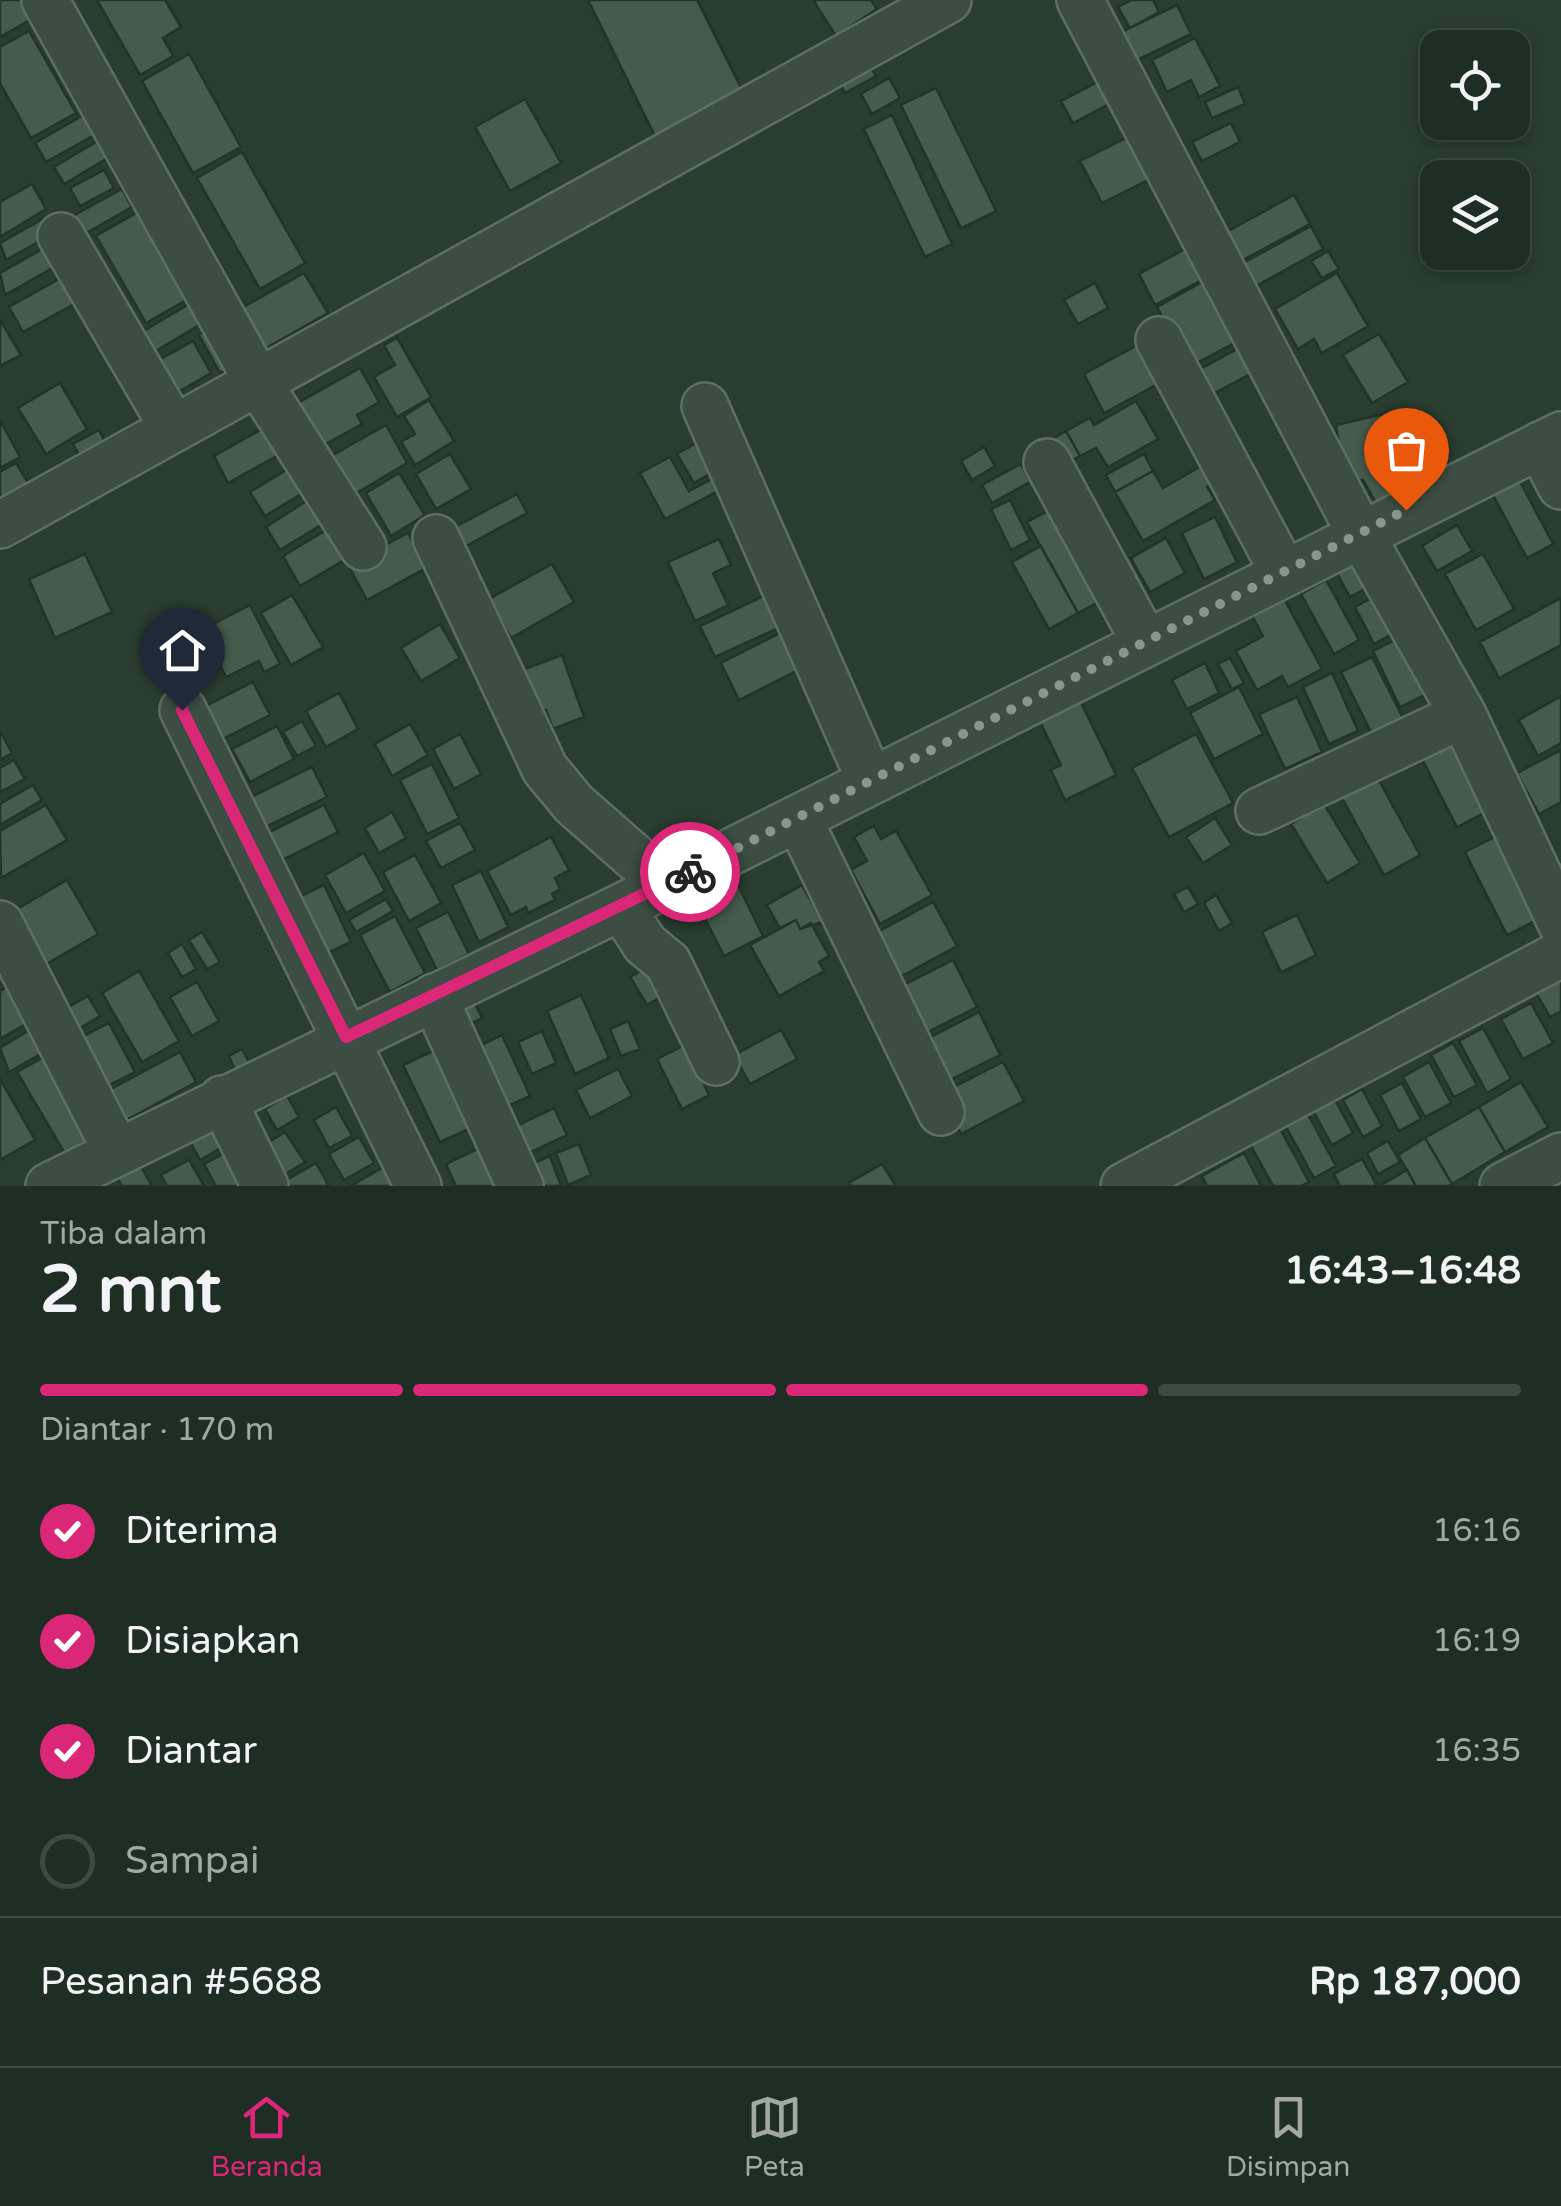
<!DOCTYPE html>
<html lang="id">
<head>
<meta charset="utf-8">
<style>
  body { margin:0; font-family:"Varela Round",sans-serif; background:#2c3a31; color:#f1f3f6; height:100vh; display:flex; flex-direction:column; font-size:38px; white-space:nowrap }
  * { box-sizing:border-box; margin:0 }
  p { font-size:32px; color:#a1a8a6 }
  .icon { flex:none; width:55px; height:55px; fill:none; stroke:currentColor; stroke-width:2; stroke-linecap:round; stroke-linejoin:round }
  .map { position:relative; height:1186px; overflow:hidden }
  .drawer { display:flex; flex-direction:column; background:#1f2e24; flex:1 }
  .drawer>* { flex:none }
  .buttons { position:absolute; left:1420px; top:30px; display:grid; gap:20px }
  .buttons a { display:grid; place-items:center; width:110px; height:110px; border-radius:20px; background:#1f2e24; box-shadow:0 5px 15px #0003,0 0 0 2px #3c4a41; font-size:50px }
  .pin { position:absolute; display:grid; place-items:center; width:85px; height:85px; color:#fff; margin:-102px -42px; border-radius:50% 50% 50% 0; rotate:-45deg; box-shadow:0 0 10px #0007 }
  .pin .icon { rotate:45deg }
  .courier { position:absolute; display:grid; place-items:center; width:100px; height:100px; margin:-50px; border:8px solid #db2777; border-radius:50%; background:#fff; color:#222; box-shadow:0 2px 12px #0007 }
  .overview em { font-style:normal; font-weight:700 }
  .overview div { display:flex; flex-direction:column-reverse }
  .overview { display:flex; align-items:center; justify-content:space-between; height:170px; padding:0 40px }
  h1 { font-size:65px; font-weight:700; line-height:75px }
  .bar { display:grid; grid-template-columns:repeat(4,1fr); gap:15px 10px; align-content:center; height:120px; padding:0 40px }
  .bar i { height:12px; border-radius:8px; background:#3c4a41 }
  .bar .selected { background:#db2777 }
  .bar p { grid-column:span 4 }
  .line { display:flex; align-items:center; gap:25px; padding:0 40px; border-top:2px solid #3c4a41 }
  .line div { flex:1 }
  ol { padding:0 40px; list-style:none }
  li { display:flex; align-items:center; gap:30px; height:110px }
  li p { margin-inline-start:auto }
  li .icon { padding:10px; border-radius:50%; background:#db2777; color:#fff; stroke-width:4 }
  li:last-child { color:#a1a8a6 }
  li i { width:55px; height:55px; border:5px solid #3c4a41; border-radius:50% }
  .menu { display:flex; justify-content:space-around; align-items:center; height:140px; border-top:2px solid #3c4a41; background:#1f2e24; font-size:28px; color:#a1a8a6 }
  .menu a { display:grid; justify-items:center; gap:5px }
  .menu .selected { color:#db2777 }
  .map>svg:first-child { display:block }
  .building { fill:#455c4d; stroke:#233529; stroke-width:2.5 }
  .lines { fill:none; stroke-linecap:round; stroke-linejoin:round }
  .minor-casing { stroke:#5d6e63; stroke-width:50 }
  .minor { stroke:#3c4d43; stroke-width:45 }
  .done { stroke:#87978d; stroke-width:10; stroke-dasharray:0 18 }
  .route { stroke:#db2777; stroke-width:12 }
</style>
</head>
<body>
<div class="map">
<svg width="1561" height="1186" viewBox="0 0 1561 1186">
  <rect width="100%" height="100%" fill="#293d30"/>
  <path class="building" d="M0 0H25L35 17 0 37Z
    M97 0H165L181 27 163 38 173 56 140 75Z
    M588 0H697L744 94 656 138Z
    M813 0H871L877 9 836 36Z
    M1132 0H1153L1159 12 1130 28 1118 7Z
    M1177 5 1191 34 1129 64 1115 35Z
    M29 31 76 113 31 138 0 83V47Z
    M1195 38 1220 86 1199 97 1191 80 1167 92 1152 60Z
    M189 54 241 147 193 173 142 81Z
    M866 60 876 76 845 93 836 76Z
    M889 78 900 98 872 114 861 94Z
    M1104 79 1115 101 1073 123 1061 101Z
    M1238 87 1245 104 1212 118 1205 102Z
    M936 88 996 211 961 228 901 105Z
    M525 99 561 163 510 191 475 127Z
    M87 113 98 133 46 162 35 143Z
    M892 115 952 244 925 257 864 129Z
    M1231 123 1240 142 1202 161 1192 142Z
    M1136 133 1158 175 1102 203 1080 161Z
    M106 136 116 153 64 184 54 167Z
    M242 152 305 263 260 289 197 178Z
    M104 170 114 188 80 206 70 188Z
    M32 184 46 209 0 237V202Z
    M122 189 132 207 81 236 71 217Z
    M1294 195 1310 224 1228 268 1212 240Z
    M138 212 188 299 146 323 96 236Z
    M43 219 51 235 6 260 0 243Z
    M1311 226 1323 249 1247 291 1234 268Z
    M53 243 63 262 5 295 0 273Z
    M1196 243 1213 274 1155 305 1139 274Z
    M1328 251 1339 269 1322 278 1311 261Z
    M75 270 89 296 23 332 9 307Z
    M304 273 328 313 261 351 238 310Z
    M1337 273 1368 326 1322 353 1314 339 1298 349 1275 309Z
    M1206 280 1238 341 1189 367 1157 307Z
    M1095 283 1108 308 1078 324 1064 300Z
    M189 304 201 324 149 355 137 335Z
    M0 320 21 355 0 366Z
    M215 325 237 363 220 373 199 335Z
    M1379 334 1408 382 1372 403 1343 355Z
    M397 338 431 397 397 417 374 377 395 365 384 345Z
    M193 341 211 373 171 396 152 364Z
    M1145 341 1165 380 1104 413 1084 374Z
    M1241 347 1254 372 1205 398 1191 374Z
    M360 368 379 402 357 415 362 424 313 451 289 408Z
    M60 383 87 429 46 454 18 408Z
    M429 400 454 441 415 465 401 442 415 434 404 416Z
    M1136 401 1158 439 1108 467 1096 448 1080 456 1066 431 1090 418 1094 425Z
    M1397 411 1431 473 1376 503 1363 480 1345 483 1336 425Z
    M0 420 20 457 0 468Z
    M269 425 284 452 228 483 214 456Z
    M386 425 407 463 355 494 333 455Z
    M99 430 108 449 83 462 73 444Z
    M1066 431 1080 456 1061 467 1047 442Z
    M707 437 723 466 694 483 677 454Z
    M984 447 995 466 972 480 961 461Z
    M450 454 471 489 436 509 416 474Z
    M1144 454 1153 471 1115 492 1106 475Z
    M670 457 689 491 712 479 718 491 665 519 640 473Z
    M1210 461 1220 479 1207 487 1215 500 1143 541 1115 492 1153 471 1163 488Z
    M16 463 32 489 0 509V472Z
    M1021 464 1030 482 992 503 982 485Z
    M288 469 303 493 265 516 250 492Z
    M1515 472 1553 544 1527 558 1488 486Z
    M399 473 425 515 391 536 366 493Z
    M517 494 527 513 466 546 455 527Z
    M311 498 326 522 280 550 266 527Z
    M1010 500 1030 540 1011 550 991 509Z
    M1065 502 1106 598 1078 613 1027 522Z
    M1215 517 1237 562 1204 579 1182 533Z
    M1457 525 1472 551 1437 571 1422 546Z
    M333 526 351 556 300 586 283 556Z
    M408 533 426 568 367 600 348 565Z
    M1166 538 1185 573 1150 592 1131 558Z
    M719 539 731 565 713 573 728 605 695 621 668 562Z
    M1041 546 1078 613 1049 629 1012 562Z
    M1365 547 1383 579 1350 597 1332 564Z
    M85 554 112 612 55 638 29 579Z
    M1483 554 1514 609 1476 630 1445 574Z
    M552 564 574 602 511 638 489 599Z
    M1326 580 1359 640 1334 654 1301 594Z
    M1387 590 1406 626 1374 644 1355 607Z
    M772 592 787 624 715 657 700 626Z
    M292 595 323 647 291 665 261 613Z
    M1282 595 1322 669 1288 687 1282 676 1257 690 1236 651 1263 636 1250 612Z
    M1561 598V645L1499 678 1480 642Z
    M250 605 280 664 264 672 259 661 226 677 221 667 180 688 161 651Z
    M440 624 460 658 421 681 401 648Z
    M786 630 804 667 739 700 721 663Z
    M1411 632 1439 688 1400 707 1373 651Z
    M562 655 584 717 553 729 546 710 539 713 522 670Z
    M1372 657 1403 718 1372 734 1341 672Z
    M1230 658 1244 683 1232 689 1218 664Z
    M1205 663 1219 693 1187 709 1172 680Z
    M1332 673 1358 731 1329 744 1303 687Z
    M253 682 270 715 209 746 192 713Z
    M1239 687 1263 734 1214 759 1190 713Z
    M1076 692 1116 775 1065 800 1051 770 1061 765 1035 711Z
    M339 693 358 729 326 747 306 711Z
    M1561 696V743L1538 756 1519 720Z
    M1297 697 1322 752 1285 769 1259 714Z
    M302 721 316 746 297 756 283 732Z
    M410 724 428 755 392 776 375 744Z
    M277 726 294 759 250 782 232 749Z
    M0 731 12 753 0 760Z
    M460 734 481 774 454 789 433 749Z
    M1196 734 1233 803 1169 837 1132 768Z
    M1452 736 1490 810 1457 827 1419 753Z
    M1561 750V802L1539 814 1517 773Z
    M14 760 25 779 0 792V768Z
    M432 764 459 818 427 834 400 780Z
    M312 767 327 797 261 829 247 799Z
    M1372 768 1420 855 1384 875 1336 787Z
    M33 785 42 800 0 825V804Z
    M1324 804 1360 863 1327 883 1291 824Z
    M46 805 67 840 1 878 0 831Z
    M324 805 338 832 274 864 260 837Z
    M392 812 406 838 379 853 365 828Z
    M1215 818 1232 845 1203 863 1186 837Z
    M460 823 475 850 441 868 426 841Z
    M874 826 881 839 896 831 932 895 880 924 851 870 867 861 854 837Z
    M1499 835 1541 918 1507 935 1465 852Z
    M551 837 569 870 555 878 560 889 552 894 555 900 528 913 526 907 511 915 487 871Z
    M364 853 385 891 346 913 325 875Z
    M415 855 441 903 409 921 383 872Z
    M728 865 763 936 724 956 688 885Z
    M481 871 508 927 479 942 452 885Z
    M67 880 98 934 36 970 5 916Z
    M324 885 351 942 317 958 290 901Z
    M802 885 823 922 800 929 796 920 780 928 767 905Z
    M1188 887 1198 904 1184 912 1174 894Z
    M1216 895 1232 923 1219 931 1204 903Z
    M386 899 393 911 356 932 349 920Z
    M933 902 957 946 887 984 863 940Z
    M448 912 469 954 437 970 416 928Z
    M1297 915 1316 955 1281 972 1262 932Z
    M395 916 425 973 390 992 360 935Z
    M796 920 800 929 811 923 829 956 819 962 824 971 779 996 750 945Z
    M202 932 220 962 207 969 189 940Z
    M182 944 196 969 182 977 168 953Z
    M953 960 977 1007 914 1039 890 992Z
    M657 962 673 990 647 1005 630 977Z
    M139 971 179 1041 142 1062 102 993Z
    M1561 975V1011L1550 1017 1534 990Z
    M18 981 38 1017 0 1039V991Z
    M197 982 219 1021 192 1036 170 997Z
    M470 994 482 1018 470 1024 458 1001Z
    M581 995 609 1058 575 1074 547 1011Z
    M88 996 100 1016 67 1036 54 1015Z
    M1531 1003 1553 1043 1523 1059 1501 1019Z
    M979 1012 1000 1055 936 1087 915 1045Z
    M628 1021 640 1049 621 1056 610 1029Z
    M41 1023 55 1046 9 1072 0 1048Z
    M109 1023 135 1072 103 1088 78 1039Z
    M1483 1028 1511 1079 1487 1093 1459 1041Z
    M781 1030 797 1059 750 1084 734 1055Z
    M542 1031 556 1063 532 1074 518 1042Z
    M502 1035 530 1096 498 1110 470 1050Z
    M1453 1043 1477 1085 1454 1097 1431 1055Z
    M446 1045 482 1123 440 1142 403 1065Z
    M685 1045 709 1095 682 1109 657 1059Z
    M242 1049 250 1064 236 1072 229 1056Z
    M180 1052 196 1082 114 1127 98 1096Z
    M51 1053 100 1138 67 1157 17 1072Z
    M1003 1062 1024 1101 961 1134 940 1094Z
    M1429 1062 1451 1103 1425 1117 1403 1077Z
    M618 1069 632 1096 590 1118 576 1090Z
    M0 1079 35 1140 0 1160Z
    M1521 1082 1548 1127 1505 1152 1479 1107Z
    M1402 1083 1421 1119 1399 1131 1380 1095Z
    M1362 1089 1382 1126 1363 1137 1343 1100Z
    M287 1096 299 1117 277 1130 265 1109Z
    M1334 1098 1353 1133 1332 1145 1312 1109Z
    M336 1107 352 1136 329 1148 314 1120Z
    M1479 1107 1505 1152 1452 1184 1425 1138Z
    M554 1108 567 1135 525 1155 512 1128Z
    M1305 1109 1336 1166 1314 1178 1283 1121Z
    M217 1116 231 1142 200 1160 186 1134Z
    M1278 1125 1309 1182 1301 1186H1273L1249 1142Z
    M285 1132 305 1162 274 1181 255 1151Z
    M359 1137 374 1163 344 1180 329 1154Z
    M1425 1138 1452 1184 1448 1186H1416L1398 1155Z
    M1388 1141 1400 1162 1378 1174 1367 1153Z
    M492 1142 513 1186H456L446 1164Z
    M579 1144 591 1175 568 1185 556 1153Z
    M233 1149 253 1186H216L204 1164Z
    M1244 1153 1261 1186H1207L1202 1176Z
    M550 1156 561 1186H526L520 1169Z
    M1362 1159 1377 1186H1340L1334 1174Z
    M189 1160 204 1186H167L161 1175Z
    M316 1163 329 1186H276Z
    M882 1164 896 1186H851L849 1183Z
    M140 1165 152 1186H122L117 1178Z
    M385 1166 397 1186H351Z
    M1407 1170 1416 1186H1381V1185Z"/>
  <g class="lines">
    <g class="minor-casing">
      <path id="minor" d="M45 0 258 382 363 547
        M1080 0 1360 533 1463 715 1561 923
        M61 236 174 429
        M1159 340 1284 573
        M705 406 870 780
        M1540 445 1561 486
        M1047 462 1145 642
        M0 525 948 0
        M436 538 545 769 574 804 665 884
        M183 710 418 1186
        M1259 811 1463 715
        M798 818 941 1112
        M621 907 645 944 668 963 716 1062
        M0 924 117 1152
        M434 997 520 1186
        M222 1099 265 1186
        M49 1186 621 907 1561 435
        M1124 1186 1561 954
        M1503 1186 1561 1156"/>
    </g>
    <use href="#minor" class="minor"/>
  </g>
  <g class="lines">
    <path class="done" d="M690 872 1406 510"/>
    <path class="route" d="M182 710 346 1037 690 872"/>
  </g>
</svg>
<div class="buttons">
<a><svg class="icon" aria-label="locate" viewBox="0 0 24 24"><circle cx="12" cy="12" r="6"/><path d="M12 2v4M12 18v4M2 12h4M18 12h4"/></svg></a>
<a><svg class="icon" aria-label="layers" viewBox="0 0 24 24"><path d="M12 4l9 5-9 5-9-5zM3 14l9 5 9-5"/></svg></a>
</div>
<div class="pin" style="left:1406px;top:510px;background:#ea580c"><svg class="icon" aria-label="bag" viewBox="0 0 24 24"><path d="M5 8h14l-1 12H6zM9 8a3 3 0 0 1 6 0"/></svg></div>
<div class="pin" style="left:182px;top:710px;background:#1f2937"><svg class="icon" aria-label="home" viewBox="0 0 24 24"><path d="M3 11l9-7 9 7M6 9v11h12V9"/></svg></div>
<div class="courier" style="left:690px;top:872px"><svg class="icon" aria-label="bike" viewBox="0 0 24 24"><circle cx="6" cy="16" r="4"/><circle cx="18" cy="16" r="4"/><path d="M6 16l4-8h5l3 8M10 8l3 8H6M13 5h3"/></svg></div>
</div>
<section class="drawer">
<div class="overview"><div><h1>2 mnt</h1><p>Tiba dalam</p></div><em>16:43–16:48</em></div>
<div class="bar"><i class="selected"></i><i class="selected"></i><i class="selected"></i><i></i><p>Diantar · 170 m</p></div>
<ol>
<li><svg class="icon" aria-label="check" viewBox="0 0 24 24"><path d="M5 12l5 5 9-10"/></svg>Diterima<p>16:16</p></li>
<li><svg class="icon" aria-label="check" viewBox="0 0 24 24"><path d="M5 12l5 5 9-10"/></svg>Disiapkan<p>16:19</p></li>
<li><svg class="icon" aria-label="check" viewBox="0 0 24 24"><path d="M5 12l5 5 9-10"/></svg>Diantar<p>16:35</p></li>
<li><i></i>Sampai</li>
</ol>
<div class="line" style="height:130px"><div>Pesanan #5688</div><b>Rp 187,000</b></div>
</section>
<nav class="menu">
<a class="selected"><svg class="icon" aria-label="home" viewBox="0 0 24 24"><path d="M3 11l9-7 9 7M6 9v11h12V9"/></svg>Beranda</a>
<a><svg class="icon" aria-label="map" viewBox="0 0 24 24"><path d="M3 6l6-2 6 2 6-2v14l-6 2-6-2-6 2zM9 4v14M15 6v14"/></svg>Peta</a>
<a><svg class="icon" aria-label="saved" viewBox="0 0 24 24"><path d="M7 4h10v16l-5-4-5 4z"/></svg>Disimpan</a>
</nav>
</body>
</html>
